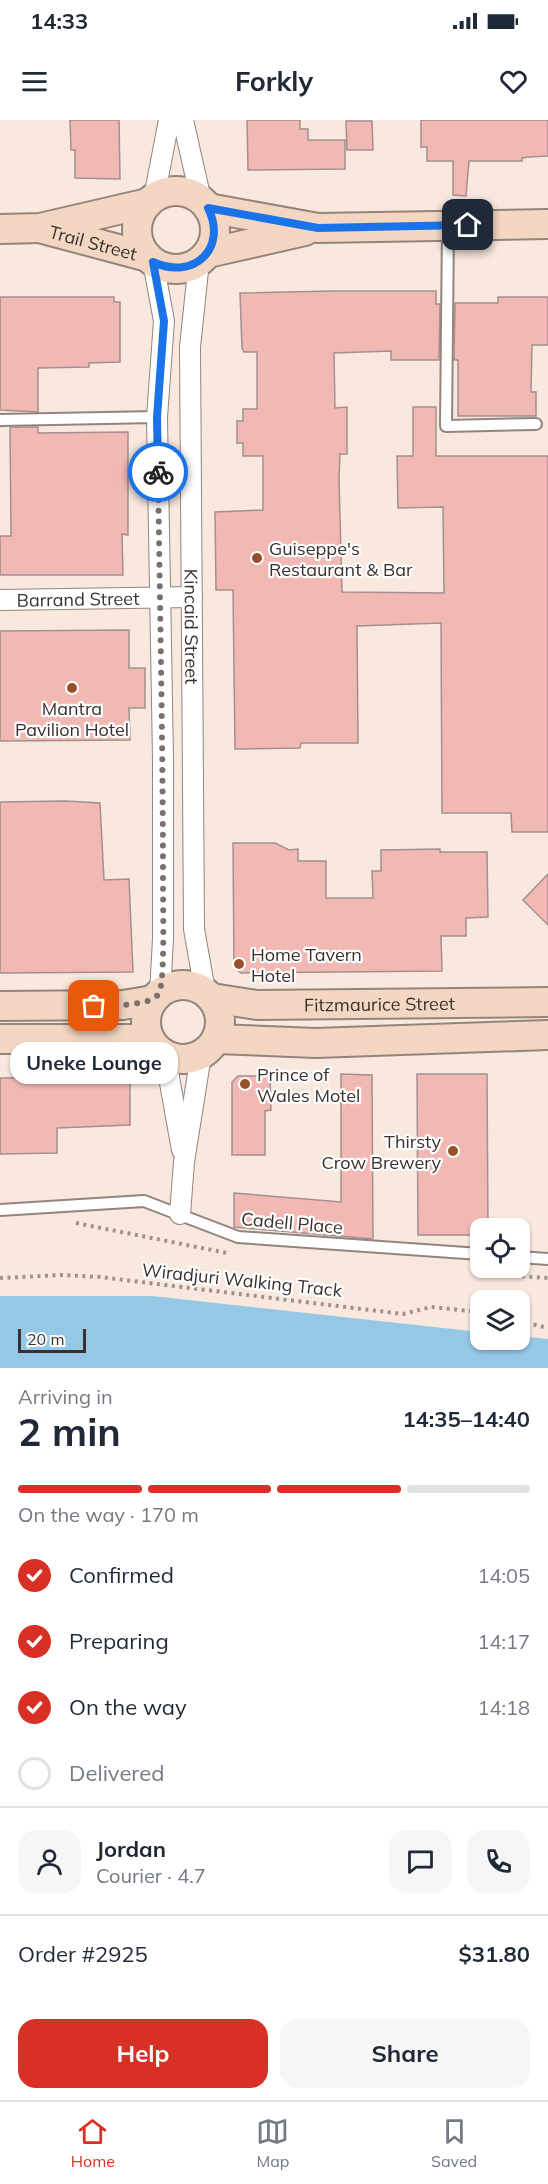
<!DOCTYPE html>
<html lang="en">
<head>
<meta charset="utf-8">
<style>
  body { margin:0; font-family:Mulish,sans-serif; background:#f6f6f7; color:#1f2937; height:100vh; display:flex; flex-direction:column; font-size:22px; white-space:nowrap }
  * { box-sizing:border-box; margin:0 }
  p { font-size:20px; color:#747a83 }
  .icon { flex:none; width:33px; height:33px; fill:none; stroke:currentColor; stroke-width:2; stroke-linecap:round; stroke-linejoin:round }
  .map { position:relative; height:1248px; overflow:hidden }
  .sheet { display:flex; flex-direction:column; background:#fff; flex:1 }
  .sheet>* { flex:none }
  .fabs { position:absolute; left:470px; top:1098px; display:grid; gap:12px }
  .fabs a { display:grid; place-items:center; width:60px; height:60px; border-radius:12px; background:#fff; box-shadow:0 2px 4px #0004; font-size:30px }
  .scale { position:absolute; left:18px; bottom:15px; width:68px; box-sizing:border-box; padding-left:6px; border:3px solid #38312e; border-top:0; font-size:16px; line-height:21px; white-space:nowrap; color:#38312e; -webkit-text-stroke:4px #fff; paint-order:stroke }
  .pin { position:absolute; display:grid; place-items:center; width:51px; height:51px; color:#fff; margin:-26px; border-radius:12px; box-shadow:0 3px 9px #0006 }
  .courier { position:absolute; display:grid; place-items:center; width:60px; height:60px; margin:-30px; border:4px solid #1a73e8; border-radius:50%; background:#fff; color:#222; box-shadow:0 2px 8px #0007 }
  .bubble { position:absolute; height:42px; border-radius:18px; background:#fff; box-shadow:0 2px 4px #0004; font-size:20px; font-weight:700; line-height:42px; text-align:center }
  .summary em { font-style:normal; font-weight:700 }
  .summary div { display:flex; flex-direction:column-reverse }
  .summary { display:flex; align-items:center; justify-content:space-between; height:102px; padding:0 18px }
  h1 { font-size:39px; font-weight:700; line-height:45px }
  .bar { display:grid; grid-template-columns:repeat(4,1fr); gap:9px 6px; align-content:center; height:72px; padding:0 18px }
  .bar i { height:8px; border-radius:4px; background:#e0e1e3 }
  .bar .selected { background:#d93025 }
  .bar p { grid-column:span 4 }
  .line { display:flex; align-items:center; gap:15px; padding:0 18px; border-top:2px solid #e0e1e3 }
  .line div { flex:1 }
  .round { display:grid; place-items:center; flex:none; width:63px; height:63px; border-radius:18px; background:#f6f6f7 }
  ol { padding:0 18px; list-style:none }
  li { display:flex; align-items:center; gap:18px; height:66px }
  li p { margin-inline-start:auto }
  li .icon { padding:6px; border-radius:50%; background:#d93025; color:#fff; stroke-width:4 }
  li:last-child { color:#747a83 }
  li i { width:33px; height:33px; border:3px solid #e0e1e3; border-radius:50% }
  .action { display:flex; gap:12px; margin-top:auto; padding:12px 18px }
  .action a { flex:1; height:69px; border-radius:18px; background:#d93025; color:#fff; font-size:24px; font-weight:700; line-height:69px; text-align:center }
  .action a+a { background:#f6f6f7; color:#1f2937 }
  .status { display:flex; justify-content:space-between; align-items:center; height:42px; padding:0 30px; background:#fff; direction:ltr }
  .status svg { height:16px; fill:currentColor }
  header { display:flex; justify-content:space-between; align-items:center; height:78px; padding:0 18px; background:#fff; font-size:27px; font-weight:700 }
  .tab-bar { display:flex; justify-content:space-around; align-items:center; height:84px; border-top:2px solid #e0e1e3; background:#fff; font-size:16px; color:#747a83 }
  .tab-bar a { display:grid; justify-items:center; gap:3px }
  .tab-bar .selected { color:#d93025 }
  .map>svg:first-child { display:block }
  .water { fill:#95c8e7 }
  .building { fill:#f2b8b4; stroke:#a3908f; stroke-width:1.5 }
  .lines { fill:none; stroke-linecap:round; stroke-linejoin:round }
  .lane-casing { stroke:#93857c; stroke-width:14 }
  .street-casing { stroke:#93857c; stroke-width:22 }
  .secondary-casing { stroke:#93857c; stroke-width:32 }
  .path { stroke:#9e928c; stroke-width:4; stroke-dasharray:3 4.5; stroke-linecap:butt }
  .lane { stroke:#fff; stroke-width:10 }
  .street { stroke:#fff; stroke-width:20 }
  .secondary { stroke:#f3d7c3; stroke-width:28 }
  .done { stroke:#7b716c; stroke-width:6; stroke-dasharray:0 10.8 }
  .route { stroke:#1a73e8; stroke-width:8 }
  .poi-dot { fill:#964f29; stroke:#fff; stroke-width:2 }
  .labels { text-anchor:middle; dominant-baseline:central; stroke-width:4.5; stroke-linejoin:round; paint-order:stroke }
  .street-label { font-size:18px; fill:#38312e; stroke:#fff }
  .poi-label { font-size:18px; fill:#38312e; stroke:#fff; text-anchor:start }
</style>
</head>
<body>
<div class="status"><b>14:33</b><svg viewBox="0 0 49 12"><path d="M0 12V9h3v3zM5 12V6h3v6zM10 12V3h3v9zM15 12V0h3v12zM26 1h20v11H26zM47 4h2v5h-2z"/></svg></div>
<header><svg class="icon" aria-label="menu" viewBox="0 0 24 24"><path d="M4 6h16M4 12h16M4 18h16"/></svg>Forkly<svg class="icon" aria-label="heart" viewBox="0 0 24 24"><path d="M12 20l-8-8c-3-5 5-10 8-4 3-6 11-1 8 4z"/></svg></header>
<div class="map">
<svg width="548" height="1248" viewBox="0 0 548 1248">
  <rect width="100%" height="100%" fill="#f8e8de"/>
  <path class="water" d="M0 1176H152L480 1212V1220H519V1216L548 1219V1248H0Z"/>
  <path class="building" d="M70 0H119L120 59 75 58V30H71Z
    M247 0H300V9H308V20H345V49L248 50Z
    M421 0H548V36L529 37 522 38V41H469L466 76 453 75V41H427V27H421Z
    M346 1H372L373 30H347Z
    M332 171H436V184H440L439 240H391V231L334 233 335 288 347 287V334H340L339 359 342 472 444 473 443 387 398 388 397 336H413V287H436V336H548V712H512L511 693H442L441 503 357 506 358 623H301L300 628 235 629 233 470H216L215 392 263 390V336H243V323H237V301H243V289H257V232H244L242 228 240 173Z
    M0 177H114V182H120V242L89 243V247L38 248V292L0 290Z
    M498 177H548V225H532L531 272H536V296H458V240H454L455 183H498Z
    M10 307H38V313L128 312V415L122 414 123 455H0V416H11Z
    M129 510V548H145V588H129L130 620 0 621V511Z
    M66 681 100 683 104 760 129 759 133 852 0 853V682Z
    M233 723H275L289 730 298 729V741H326V778H373L372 751H381V730L440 729V732H487L488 797 466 798V816H441L442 851 241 853 234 847Z
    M548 754V805L523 780Z
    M341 954 372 955 373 1119 234 1107V1073L341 1082Z
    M417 954H487L488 1108H480V1115H418Z
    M238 956H270L271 990 265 991V1035H232V962Z
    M130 957V1005L57 1008V1033L0 1034V958Z"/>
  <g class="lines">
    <g class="lane-casing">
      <path id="lane" d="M448 106 446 306 536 304
        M0 300 157 297
        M0 1090 144 1081 238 1117 480 1134
        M519 1137 548 1139"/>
    </g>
    <g class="street-casing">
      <g id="street">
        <path d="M183 0 201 80"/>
        <path d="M154 78 169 0"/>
        <path id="s1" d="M199 141 190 227 194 809 205 871"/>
        <path d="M153 142 164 201 157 297 163 639V819L160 873"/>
        <path id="s2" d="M0 480 192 477"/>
        <path d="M165 935 182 1030"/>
        <path d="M180 1094 184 1042 201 935"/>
      </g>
    </g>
    <g class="secondary-casing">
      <g id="secondary">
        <circle cx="176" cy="110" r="39"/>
        <path d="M208 88 318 108 548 104"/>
        <path d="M0 109 40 108 148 83"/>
        <path id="s3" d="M43 109 148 137"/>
        <path d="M208 133 305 111"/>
        <circle cx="183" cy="902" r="37"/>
        <path id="s4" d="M212 878 257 885 548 882"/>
        <path d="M0 886 123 885 153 880"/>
        <path d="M0 919H150"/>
        <path d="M216 919 316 923 548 915"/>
      </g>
    </g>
    <path class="path" d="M76 1103 227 1133
      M477 1153 548 1158
      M0 1158 62 1155 100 1157 403 1194 431 1187 480 1192
      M519 1201 548 1208"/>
    <use href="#lane" class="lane"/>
    <use href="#street" class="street"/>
    <use href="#secondary" class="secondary"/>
  </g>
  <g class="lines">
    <path class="done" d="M94 886C108 885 152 887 159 873 165 861 163 788 163 769 163 630 160 491 158 352"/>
    <path class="route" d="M158 352 157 297 164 201 153 142C194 161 228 128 208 88L318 108 468 105"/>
  </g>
  <g class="poi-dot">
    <circle cx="257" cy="438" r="6"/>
    <circle cx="72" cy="568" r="6"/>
    <circle cx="239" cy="844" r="6"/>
    <circle cx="245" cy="964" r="6"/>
    <circle cx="453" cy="1031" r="6"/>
  </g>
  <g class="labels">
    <g class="street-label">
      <text stroke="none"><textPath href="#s3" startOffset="52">Trail Street</textPath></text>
      <text stroke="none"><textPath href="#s2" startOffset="78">Barrand Street</textPath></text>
      <text stroke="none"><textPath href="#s1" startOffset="366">Kincaid Street</textPath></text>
      <text stroke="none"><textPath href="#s4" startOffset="168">Fitzmaurice Street</textPath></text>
      <text transform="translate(292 1103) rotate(5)">Cadell Place</text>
      <text transform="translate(242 1160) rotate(6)">Wiradjuri Walking Track</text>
    </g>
    <g class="poi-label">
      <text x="269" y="428">Guiseppe's<tspan x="269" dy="21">Restaurant &amp; Bar</tspan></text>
      <text x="72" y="588" text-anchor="middle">Mantra<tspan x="72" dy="21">Pavilion Hotel</tspan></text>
      <text x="251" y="834">Home Tavern<tspan x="251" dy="21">Hotel</tspan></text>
      <text x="257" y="954">Prince of<tspan x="257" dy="21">Wales Motel</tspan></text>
      <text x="441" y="1021" text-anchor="end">Thirsty<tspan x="441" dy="21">Crow Brewery</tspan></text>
    </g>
  </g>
</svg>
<div class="fabs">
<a><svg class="icon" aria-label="locate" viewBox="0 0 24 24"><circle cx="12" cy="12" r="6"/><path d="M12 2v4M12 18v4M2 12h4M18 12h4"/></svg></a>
<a><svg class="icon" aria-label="layers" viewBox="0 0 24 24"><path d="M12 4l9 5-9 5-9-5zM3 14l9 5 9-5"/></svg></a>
</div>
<div class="scale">20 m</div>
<div class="pin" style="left:94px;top:886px;background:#ea580c"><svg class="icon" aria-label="bag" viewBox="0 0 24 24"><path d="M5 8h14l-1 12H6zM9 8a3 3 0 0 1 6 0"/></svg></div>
<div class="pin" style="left:468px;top:105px;background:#1f2937"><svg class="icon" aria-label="home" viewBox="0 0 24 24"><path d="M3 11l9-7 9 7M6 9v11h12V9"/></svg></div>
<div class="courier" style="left:158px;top:352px"><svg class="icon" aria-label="bike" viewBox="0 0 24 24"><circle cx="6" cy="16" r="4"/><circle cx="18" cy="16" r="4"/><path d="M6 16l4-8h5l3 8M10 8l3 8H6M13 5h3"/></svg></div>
<div class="bubble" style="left:10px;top:922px;width:168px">Uneke Lounge</div>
</div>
<section class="sheet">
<div class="summary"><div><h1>2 min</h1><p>Arriving in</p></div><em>14:35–14:40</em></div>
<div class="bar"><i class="selected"></i><i class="selected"></i><i class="selected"></i><i></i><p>On the way · 170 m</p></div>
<ol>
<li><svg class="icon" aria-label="check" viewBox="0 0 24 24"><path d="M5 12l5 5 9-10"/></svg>Confirmed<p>14:05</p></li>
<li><svg class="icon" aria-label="check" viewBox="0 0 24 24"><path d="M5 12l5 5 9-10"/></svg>Preparing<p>14:17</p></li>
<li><svg class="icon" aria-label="check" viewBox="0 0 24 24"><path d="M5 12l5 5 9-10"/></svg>On the way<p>14:18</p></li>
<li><i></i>Delivered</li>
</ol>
<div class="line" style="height:108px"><a class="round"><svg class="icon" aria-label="person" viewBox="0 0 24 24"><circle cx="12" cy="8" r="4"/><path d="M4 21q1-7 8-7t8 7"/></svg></a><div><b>Jordan</b><p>Courier · 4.7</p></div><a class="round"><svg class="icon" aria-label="chat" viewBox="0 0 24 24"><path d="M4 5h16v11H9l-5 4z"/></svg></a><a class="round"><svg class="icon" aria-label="phone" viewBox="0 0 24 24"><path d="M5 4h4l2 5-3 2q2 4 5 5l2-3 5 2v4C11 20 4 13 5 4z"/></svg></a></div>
<div class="line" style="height:78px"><div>Order #2925</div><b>$31.80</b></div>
<div class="action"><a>Help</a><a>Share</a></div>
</section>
<nav class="tab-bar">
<a class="selected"><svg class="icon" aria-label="home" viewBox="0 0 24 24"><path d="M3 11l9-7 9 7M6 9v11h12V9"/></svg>Home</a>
<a><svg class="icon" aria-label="map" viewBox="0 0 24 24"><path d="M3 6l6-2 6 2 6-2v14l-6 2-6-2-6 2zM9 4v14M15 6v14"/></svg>Map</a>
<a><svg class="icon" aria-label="saved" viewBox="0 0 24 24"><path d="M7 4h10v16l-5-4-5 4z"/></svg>Saved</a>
</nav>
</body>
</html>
